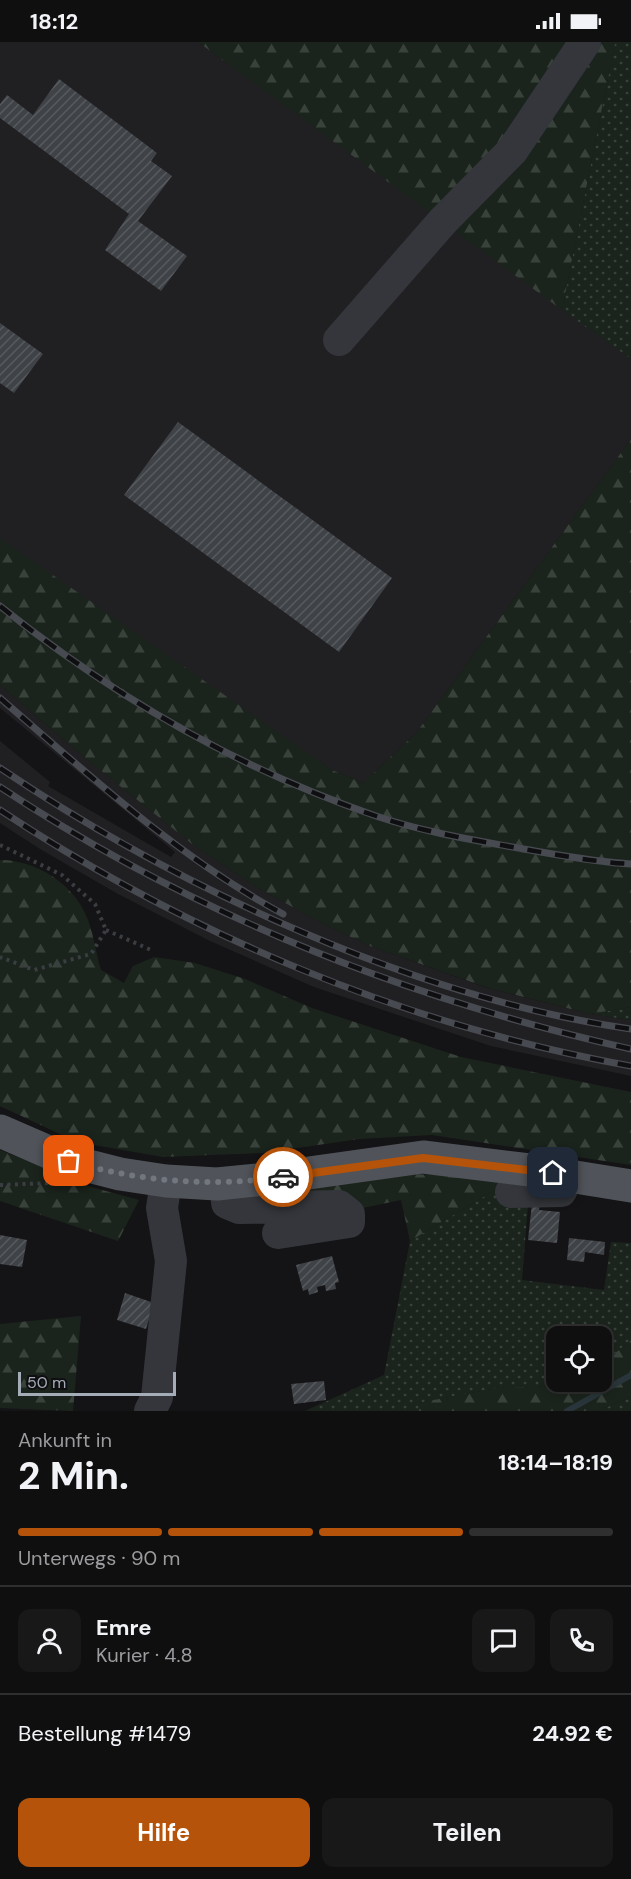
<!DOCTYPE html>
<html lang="de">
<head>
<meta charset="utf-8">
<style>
  body { margin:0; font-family:"DM Sans",sans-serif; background:#181819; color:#f1f3f6; height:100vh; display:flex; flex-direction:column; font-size:22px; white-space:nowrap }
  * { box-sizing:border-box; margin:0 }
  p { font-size:20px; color:#9b9c9f }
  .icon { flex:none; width:33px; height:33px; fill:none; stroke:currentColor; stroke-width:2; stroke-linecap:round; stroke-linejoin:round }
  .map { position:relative; height:1369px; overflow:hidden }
  .panel { display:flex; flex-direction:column; background:#0f0f10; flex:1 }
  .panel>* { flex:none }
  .buttons { position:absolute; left:546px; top:1284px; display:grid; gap:12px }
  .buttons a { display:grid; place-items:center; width:66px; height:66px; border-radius:12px; background:#0f0f10; box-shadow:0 3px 9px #0003,0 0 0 2px #2f2f30; font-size:30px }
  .scale { position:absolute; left:18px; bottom:15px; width:158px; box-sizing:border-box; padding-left:6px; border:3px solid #a4acb7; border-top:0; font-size:16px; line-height:21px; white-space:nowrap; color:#a4acb7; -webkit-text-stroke:4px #0f0f11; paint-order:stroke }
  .pin { position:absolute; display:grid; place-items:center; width:51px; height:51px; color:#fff; margin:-26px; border-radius:12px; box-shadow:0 3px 9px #0006 }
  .courier { position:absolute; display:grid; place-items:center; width:60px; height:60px; margin:-30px; border:4px solid #b45309; border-radius:50%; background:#fff; color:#222; box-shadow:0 2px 8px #0007 }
  .summary em { font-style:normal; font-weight:700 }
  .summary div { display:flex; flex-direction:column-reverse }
  .summary { display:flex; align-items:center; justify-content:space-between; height:102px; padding:0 18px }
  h1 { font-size:39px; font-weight:700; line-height:45px }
  .bar { display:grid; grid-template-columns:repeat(4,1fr); gap:9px 6px; align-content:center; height:72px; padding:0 18px }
  .bar i { height:8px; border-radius:4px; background:#2f2f30 }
  .bar .current { background:#b45309 }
  .bar p { grid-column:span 4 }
  .line { display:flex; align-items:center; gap:15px; padding:0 18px; border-top:2px solid #2f2f30 }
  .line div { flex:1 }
  .round { display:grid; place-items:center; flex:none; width:63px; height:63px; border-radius:12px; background:#181819 }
  .button { display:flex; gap:12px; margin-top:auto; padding:12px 18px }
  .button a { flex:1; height:69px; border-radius:12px; background:#b45309; color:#fff; font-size:24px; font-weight:700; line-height:69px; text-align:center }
  .button a+a { background:#181819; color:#f1f3f6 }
  .status { display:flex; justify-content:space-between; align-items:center; height:42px; padding:0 30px; background:#0f0f10; direction:ltr }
  .status svg { height:16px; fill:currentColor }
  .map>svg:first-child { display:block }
  .built { fill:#202023 }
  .grass { fill:url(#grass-dots) }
  .forest { fill:url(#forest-firs) }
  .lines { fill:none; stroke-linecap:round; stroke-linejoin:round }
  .stream { stroke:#29353a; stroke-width:6 }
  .building { fill:url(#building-hatch) }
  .path { stroke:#3a3d42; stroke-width:4; stroke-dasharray:3 4.5; stroke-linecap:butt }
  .minor { stroke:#34363b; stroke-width:32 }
  .major { stroke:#50545a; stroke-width:33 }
  .rail-casing { stroke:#474a50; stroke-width:7 }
  .rail { stroke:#0f0f11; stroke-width:4.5; stroke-dasharray:14; stroke-linecap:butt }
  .done { stroke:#72777f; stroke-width:6; stroke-dasharray:0 10.8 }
  .route { stroke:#b45309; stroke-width:8 }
</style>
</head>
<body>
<div class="status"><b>18:12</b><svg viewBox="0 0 49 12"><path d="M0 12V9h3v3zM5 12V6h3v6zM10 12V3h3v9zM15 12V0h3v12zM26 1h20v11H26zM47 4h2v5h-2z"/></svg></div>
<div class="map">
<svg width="631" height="1369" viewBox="0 0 631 1369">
  <defs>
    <pattern id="grass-dots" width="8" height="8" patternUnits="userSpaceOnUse" patternTransform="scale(1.5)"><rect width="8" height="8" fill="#1b241c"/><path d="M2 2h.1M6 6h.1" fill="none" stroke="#39413b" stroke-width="1.8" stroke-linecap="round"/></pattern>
    <pattern id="forest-firs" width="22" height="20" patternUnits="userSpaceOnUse" patternTransform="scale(1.5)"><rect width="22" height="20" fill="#1b241c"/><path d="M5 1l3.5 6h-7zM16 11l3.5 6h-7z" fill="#39413b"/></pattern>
    <pattern id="building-hatch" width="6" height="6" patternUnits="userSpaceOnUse" patternTransform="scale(1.5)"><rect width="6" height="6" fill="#3f4246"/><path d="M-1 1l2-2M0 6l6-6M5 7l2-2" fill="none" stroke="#585b5e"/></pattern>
  </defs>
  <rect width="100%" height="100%" fill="#141416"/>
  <path class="built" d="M0 0H198L631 317V397L416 691 363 741 332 728 0 498Z
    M0 643 85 716 192 802 256 845 325 883 370 904 487 946 590 972 631 978V1034L491 1004 314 945 210 899 118 852 40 807 0 781V699L50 740 48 744 171 815 175 810 0 666Z"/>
  <path class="grass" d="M615 0H631V317L562 268Z
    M631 965V978L590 972Z
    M530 1138 522 1238 604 1248 611 1200 631 1201V1298L602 1322V1294H556V1340H579L573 1344 497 1346 419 1361V1369H305L384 1333 410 1199 498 1146Z
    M631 1355V1369H598Z"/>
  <path class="forest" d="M198 0H615L562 268Z
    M631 397V965L590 972 488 946 370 904 325 883 256 845 192 802 85 716 0 643V496L332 728 363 741 416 691Z
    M0 818C36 818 75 842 88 878 94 894 96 912 101 928L124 941 133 924 154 915 195 921 245 937 312 966 461 1015 631 1050V1123L432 1093 359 1097 263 1111 163 1115 77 1100 0 1064Z
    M0 1108 91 1145 139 1158 118 1199 0 1159Z
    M390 1131 507 1136 498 1146 410 1199 401 1158 334 1172 248 1152Z
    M81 1274 73 1369 0 1366V1282Z
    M631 1298V1355L598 1369H419L418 1361 497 1346 573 1344 579 1340H602V1322Z"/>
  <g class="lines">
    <path class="stream" d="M567 1369 631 1333"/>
  </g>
  <path class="building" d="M59 37 157 111 151 119 172 134 138 179 187 214 161 249 105 208 129 172 0 76V62L7 53 33 73Z
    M0 281 43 312 14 351 0 341Z
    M178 380 392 536 339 610 124 453Z
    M532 1161 540 1162 539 1168 560 1170 557 1201 528 1198Z
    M0 1193 27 1198 22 1225 0 1222Z
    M569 1196 605 1200 604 1213 585 1210 584 1220 567 1218Z
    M332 1214 339 1240 335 1241 336 1247 326 1249 325 1243 317 1245 318 1250 309 1253 308 1247 303 1249 296 1223Z
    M125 1251 154 1261 146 1287 117 1278Z
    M324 1339 326 1358 294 1362 291 1342Z"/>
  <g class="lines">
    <path class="path" d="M0 803 62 833 95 862 106 888 91 912 34 928 0 915
      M106 888 151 908
      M0 1143 50 1141"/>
    <path class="minor" d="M339 298 443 179 512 109 585 0
      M226 1141 227 1161 239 1166 339 1164 349 1172V1180L278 1191
      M511 1150 561 1149 568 1134
      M150 1369 157 1355 171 1219 162 1166 166 1139"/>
    <path class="major" d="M0 1089 69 1119 120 1132 166 1139 217 1142 266 1137 423 1115 538 1129 631 1144"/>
    <g class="rail-casing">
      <path id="rail" d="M0 564C113 654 239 727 376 774 423 790 474 798 523 807 559 813 594 820 631 822
        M0 656C89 733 179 816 283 872
        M0 726C178 846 418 957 631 987
        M0 745C192 872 407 957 631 1007
        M0 768C189 893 407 984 631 1024"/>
    </g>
    <use href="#rail" class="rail"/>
  </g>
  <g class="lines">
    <path class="done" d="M69 1119C141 1140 209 1145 283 1135"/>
    <path class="route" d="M283 1135 423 1116 553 1131"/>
  </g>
</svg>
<div class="buttons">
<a><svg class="icon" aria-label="locate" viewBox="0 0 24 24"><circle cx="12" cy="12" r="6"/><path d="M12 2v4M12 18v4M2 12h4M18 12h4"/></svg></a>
</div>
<div class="scale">50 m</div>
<div class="pin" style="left:69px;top:1119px;background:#ea580c"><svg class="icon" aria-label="bag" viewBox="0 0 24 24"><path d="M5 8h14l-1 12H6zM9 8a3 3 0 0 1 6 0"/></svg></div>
<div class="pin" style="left:553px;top:1131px;background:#1f2937"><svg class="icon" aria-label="home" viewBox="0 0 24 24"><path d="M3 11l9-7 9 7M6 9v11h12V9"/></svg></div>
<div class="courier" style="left:283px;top:1135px"><svg class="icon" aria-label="car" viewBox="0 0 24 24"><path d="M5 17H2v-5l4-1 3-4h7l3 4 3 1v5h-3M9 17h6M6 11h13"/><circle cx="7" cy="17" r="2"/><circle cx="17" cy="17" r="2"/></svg></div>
</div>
<section class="panel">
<div class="summary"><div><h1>2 Min.</h1><p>Ankunft in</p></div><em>18:14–18:19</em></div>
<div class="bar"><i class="current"></i><i class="current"></i><i class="current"></i><i></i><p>Unterwegs · 90 m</p></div>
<div class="line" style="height:108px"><a class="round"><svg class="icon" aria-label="person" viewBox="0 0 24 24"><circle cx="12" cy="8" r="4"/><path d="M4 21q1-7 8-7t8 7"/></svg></a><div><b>Emre</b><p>Kurier · 4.8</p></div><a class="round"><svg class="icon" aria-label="chat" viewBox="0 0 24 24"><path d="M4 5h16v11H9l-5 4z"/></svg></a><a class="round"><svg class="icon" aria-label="phone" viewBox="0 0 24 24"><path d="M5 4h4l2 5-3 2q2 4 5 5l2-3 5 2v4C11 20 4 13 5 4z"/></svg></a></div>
<div class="line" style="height:78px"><div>Bestellung #1479</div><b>24.92 €</b></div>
<div class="button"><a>Hilfe</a><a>Teilen</a></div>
</section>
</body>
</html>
